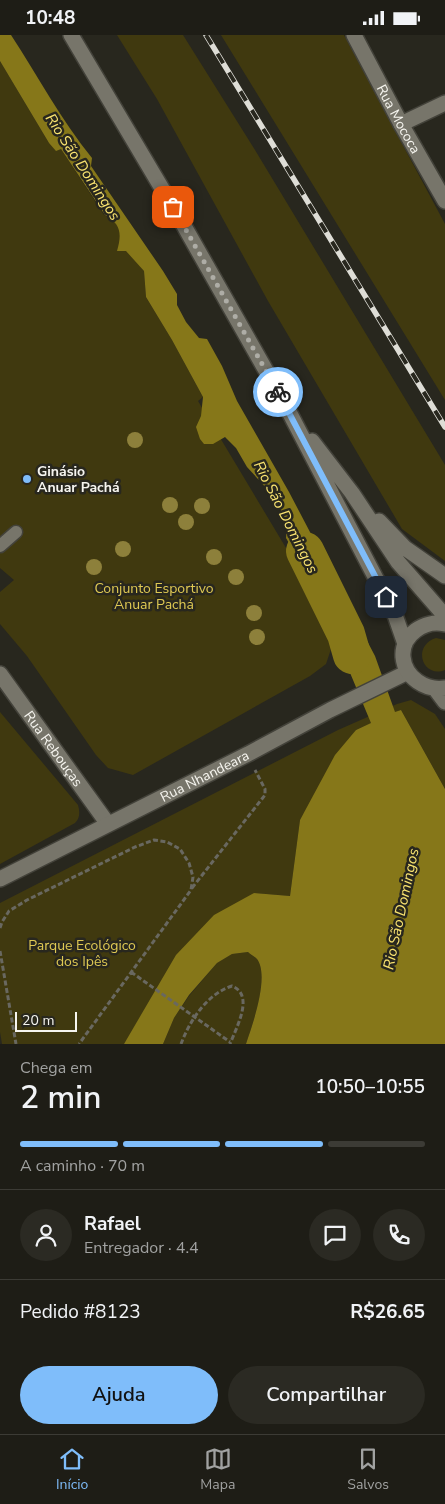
<!DOCTYPE html>
<html lang="pt">
<head>
<meta charset="utf-8">
<style>
  body { margin:0; font-family:"Nunito Sans",sans-serif; background:#2b2a23; color:#f1f3f6; height:100vh; display:flex; flex-direction:column; font-size:19px; white-space:nowrap }
  * { box-sizing:border-box; margin:0 }
  p { font-size:16px; color:#a1a2a1 }
  .icon { flex:none; width:28px; height:28px; fill:none; stroke:currentColor; stroke-width:2; stroke-linecap:round; stroke-linejoin:round }
  .map { position:relative; height:1009px; overflow:hidden }
  .panel { display:flex; flex-direction:column; background:#1e1d16; flex:1 }
  .panel>* { flex:none }
  .scale { position:absolute; left:15px; bottom:12px; width:62px; box-sizing:border-box; padding-left:5px; border:2px solid #f6f5ef; border-top:0; font-size:14px; line-height:18px; white-space:nowrap; color:#f6f5ef; -webkit-text-stroke:4px #28271e; paint-order:stroke }
  .pin { position:absolute; display:grid; place-items:center; width:42px; height:42px; color:#fff; margin:-21px; border-radius:10px; box-shadow:0 2px 8px #0006 }
  .courier { position:absolute; display:grid; place-items:center; width:50px; height:50px; margin:-25px; border:4px solid #7fbdfa; border-radius:50%; background:#fff; color:#222; box-shadow:0 1px 6px #0007 }
  .overview em { font-style:normal; font-weight:600 }
  .overview div { display:flex; flex-direction:column-reverse }
  .overview { display:flex; align-items:center; justify-content:space-between; height:85px; padding:0 20px }
  h1 { font-size:32px; font-weight:600; line-height:38px }
  .bar { display:grid; grid-template-columns:repeat(4,1fr); gap:8px 5px; align-content:center; height:60px; padding:0 20px }
  .bar i { height:6px; border-radius:4px; background:#3c3b35 }
  .bar .on { background:#7fbdfa }
  .bar p { grid-column:span 4 }
  .line { display:flex; align-items:center; gap:12px; padding:0 20px; border-top:1px solid #3c3b35 }
  .line div { flex:1 }
  .round { display:grid; place-items:center; flex:none; width:52px; height:52px; border-radius:26px; background:#2b2a23 }
  .action { display:flex; gap:10px; margin-top:auto; padding:10px 20px }
  .action a { flex:1; height:58px; border-radius:30px; background:#7fbdfa; color:#111; font-size:20px; font-weight:600; line-height:58px; text-align:center }
  .action a+a { background:#2b2a23; color:#f1f3f6 }
  .status { display:flex; justify-content:space-between; align-items:center; height:35px; padding:0 25px; background:#1e1d16; direction:ltr }
  .status svg { height:14px; fill:currentColor }
  .dock { display:flex; justify-content:space-around; align-items:center; height:70px; border-top:1px solid #3c3b35; background:#1e1d16; font-size:14px; color:#a1a2a1 }
  .dock a { display:grid; justify-items:center; gap:2px }
  .dock .on { color:#7fbdfa }
  .map>svg:first-child { display:block }
  .green { fill:#40390f }
  .water { fill:#867719 }
  .lines { fill:none; stroke-linecap:round; stroke-linejoin:round }
  .river { stroke:#867719; stroke-width:38 }
  .service-casing { stroke:#43423a; stroke-width:15 }
  .minor-casing { stroke:#43423a; stroke-width:18 }
  .tertiary-casing { stroke:#43423a; stroke-width:18 }
  .secondary-casing { stroke:#43423a; stroke-width:18 }
  .path { stroke:#696860; stroke-width:3; stroke-dasharray:5 2.5; stroke-linecap:butt }
  .service { stroke:#77756a; stroke-width:12 }
  .minor { stroke:#77756a; stroke-width:15 }
  .tertiary { stroke:#77756a; stroke-width:15 }
  .secondary { stroke:#77756a; stroke-width:15 }
  .rail-casing { stroke:#deddd6; stroke-width:5.5 }
  .rail { stroke:#28271e; stroke-width:4; stroke-dasharray:11; stroke-linecap:butt }
  .tree { fill:#8d803b }
  .done { stroke:#aeada6; stroke-width:5; stroke-dasharray:0 9 }
  .route { stroke:#7fbdfa; stroke-width:6 }
  .poi-dot { fill:#7fbdfa; stroke:#28271e; stroke-width:2 }
  .labels { text-anchor:middle; dominant-baseline:central; stroke-width:5; stroke-linejoin:round; paint-order:stroke }
  .street-label { font-size:14px; fill:#f6f5ef; stroke:#28271e }
  .poi-label { font-size:14px; font-weight:bold; fill:#f6f5ef; stroke:#28271e; text-anchor:start }
  .park-label { font-size:14px; fill:#dfc953; stroke:#28271e }
  .water-label { font-size:15px; font-style:italic; fill:#fae470; stroke:#28271e }
</style>
</head>
<body>
<div class="status"><b>10:48</b><svg viewBox="0 0 49 12"><path d="M0 12V9h3v3zM5 12V6h3v6zM10 12V3h3v9zM15 12V0h3v12zM26 1h20v11H26zM47 4h2v5h-2z"/></svg></div>
<div class="map">
<svg width="445" height="1009" viewBox="0 0 445 1009">
  <rect width="100%" height="100%" fill="#28271e"/>
  <path class="green" d="M117 0H183L255 115 445 430V526L402 494 268 266 157 64Z
    M221 0H344L445 189V365Z
    M0 26 49 108 61 114 104 180 114 185 120 196V206L144 236 146 262 172 305 203 362 198 366 307 548 333 608 326 629 310 641 133 740 108 733 96 720 27 621 0 589V557L14 545 0 533Z
    M436 603 445 605V635C423 644 411 611 436 603Z
    M411 665 435 679 445 694V754L401 675 356 695 300 785 290 861 254 858 124 1009H2L0 997V868L338 695 397 669Z
    M0 677 78 770C80 777 80 783 75 788L0 829Z
    M248 917C250 919 255 922 257 924 270 941 252 991 246 1009H163L174 983 189 961 217 928 232 919Z"/>
  <path class="water" d="M0 0H11C38 41 61 85 92 123L91 131 163 236 177 259V270L186 287 199 303 207 304 222 331 237 366 289 457 375 621 395 677 401 675 445 754V1009H246C252 991 270 941 257 924 255 922 250 919 248 917L232 919 217 928 189 960 174 983 163 1009H124L176 920 214 880 254 858 290 861 300 785 335 720 356 695 371 688 348 633V620L336 586 334 570 321 550 296 520 286 503 287 491 280 473 269 456 247 432 236 413 225 402 213 409H204L200 404 196 392 201 381 203 362 172 305 146 262 144 236 126 216H117C122 199 121 189 105 180L61 114 56 116 49 108 0 26Z"/>
  <g class="lines">
    <path class="river" d="M305 516 346 599 352 620"/>
    <g class="service-casing">
      <path id="service" d="M0 511 16 497"/>
    </g>
    <g class="minor-casing">
      <g id="minor">
        <path id="s1" d="M354 0 401 89 445 166"/>
        <path d="M401 89 445 68"/>
      </g>
    </g>
    <g class="tertiary-casing">
      <g id="tertiary">
        <path id="s2" d="M0 639 108 789"/>
        <path id="s3" d="M0 844 248 719 330 675 408 637"/>
      </g>
    </g>
    <g class="secondary-casing">
      <path id="secondary" d="M71 0 183 189 286 371 395 580 405 609
        M312 406 352 458 398 527 445 581
        M379 486 405 513 445 541
        M445 589C425 584 401 600 403 622 405 643 426 656 445 653
        M436 655 445 667"/>
    </g>
    <path class="path" d="M192 853 265 760V754L255 735
      M0 893 2 887 9 876 27 865 135 812 154 805 167 807 180 814 189 828 193 842 191 855 79 1009
      M0 916 16 1009
      M131 937 230 1007
      M181 1009C190 985 207 959 232 951 255 960 236 993 230 1009"/>
    <use href="#service" class="service"/>
    <use href="#minor" class="minor"/>
    <use href="#tertiary" class="tertiary"/>
    <use href="#secondary" class="secondary"/>
    <g class="rail-casing">
      <path id="rail" d="M206 0 445 392"/>
    </g>
    <use href="#rail" class="rail"/>
  </g>
  <g class="tree">
    <circle cx="135" cy="405" r="8"/>
    <circle cx="170" cy="470" r="8"/>
    <circle cx="202" cy="471" r="8"/>
    <circle cx="186" cy="487" r="8"/>
    <circle cx="123" cy="514" r="8"/>
    <circle cx="214" cy="522" r="8"/>
    <circle cx="94" cy="532" r="8"/>
    <circle cx="236" cy="542" r="8"/>
    <circle cx="254" cy="578" r="8"/>
    <circle cx="257" cy="602" r="8"/>
  </g>
  <g class="lines">
    <path class="done" d="M173 172 278 357"/>
    <path class="route" d="M278 357 386 562"/>
  </g>
  <circle class="poi-dot" cx="27" cy="444" r="5"/>
  <g class="labels">
    <g class="street-label">
      <text stroke="none"><textPath href="#s1" startOffset="95">Rua Mococa</textPath></text>
      <text stroke="none"><textPath href="#s2" startOffset="92">Rua Rebouças</textPath></text>
      <text stroke="none"><textPath href="#s3" startOffset="229">Rua Nhandeara</textPath></text>
    </g>
    <g class="poi-label">
      <text x="37" y="436">Ginásio<tspan x="37" dy="16">Anuar Pachá</tspan></text>
    </g>
    <g class="park-label">
      <text x="154" y="553">Conjunto Esportivo<tspan x="154" dy="16">Anuar Pachá</tspan></text>
      <text x="82" y="910">Parque Ecológico<tspan x="82" dy="16">dos Ipês</tspan></text>
    </g>
    <g class="water-label">
      <text transform="translate(83 132) rotate(57)">Rio São Domingos</text>
      <text transform="translate(286 482) rotate(63)">Rio São Domingos</text>
      <text transform="translate(401 874) rotate(-78)">Rio São Domingos</text>
    </g>
  </g>
</svg>
<div class="scale">20 m</div>
<div class="pin" style="left:173px;top:172px;background:#ea580c"><svg class="icon" aria-label="bag" viewBox="0 0 24 24"><path d="M5 8h14l-1 12H6zM9 8a3 3 0 0 1 6 0"/></svg></div>
<div class="pin" style="left:386px;top:562px;background:#1f2937"><svg class="icon" aria-label="home" viewBox="0 0 24 24"><path d="M3 11l9-7 9 7M6 9v11h12V9"/></svg></div>
<div class="courier" style="left:278px;top:357px"><svg class="icon" aria-label="bike" viewBox="0 0 24 24"><circle cx="6" cy="16" r="4"/><circle cx="18" cy="16" r="4"/><path d="M6 16l4-8h5l3 8M10 8l3 8H6M13 5h3"/></svg></div>
</div>
<section class="panel">
<div class="overview"><div><h1>2 min</h1><p>Chega em</p></div><em>10:50–10:55</em></div>
<div class="bar"><i class="on"></i><i class="on"></i><i class="on"></i><i></i><p>A caminho · 70 m</p></div>
<div class="line" style="height:90px"><a class="round"><svg class="icon" aria-label="person" viewBox="0 0 24 24"><circle cx="12" cy="8" r="4"/><path d="M4 21q1-7 8-7t8 7"/></svg></a><div><b>Rafael</b><p>Entregador · 4.4</p></div><a class="round"><svg class="icon" aria-label="chat" viewBox="0 0 24 24"><path d="M4 5h16v11H9l-5 4z"/></svg></a><a class="round"><svg class="icon" aria-label="phone" viewBox="0 0 24 24"><path d="M5 4h4l2 5-3 2q2 4 5 5l2-3 5 2v4C11 20 4 13 5 4z"/></svg></a></div>
<div class="line" style="height:65px"><div>Pedido #8123</div><b>R$26.65</b></div>
<div class="action"><a>Ajuda</a><a>Compartilhar</a></div>
</section>
<nav class="dock">
<a class="on"><svg class="icon" aria-label="home" viewBox="0 0 24 24"><path d="M3 11l9-7 9 7M6 9v11h12V9"/></svg>Início</a>
<a><svg class="icon" aria-label="map" viewBox="0 0 24 24"><path d="M3 6l6-2 6 2 6-2v14l-6 2-6-2-6 2zM9 4v14M15 6v14"/></svg>Mapa</a>
<a><svg class="icon" aria-label="saved" viewBox="0 0 24 24"><path d="M7 4h10v16l-5-4-5 4z"/></svg>Salvos</a>
</nav>
</body>
</html>
